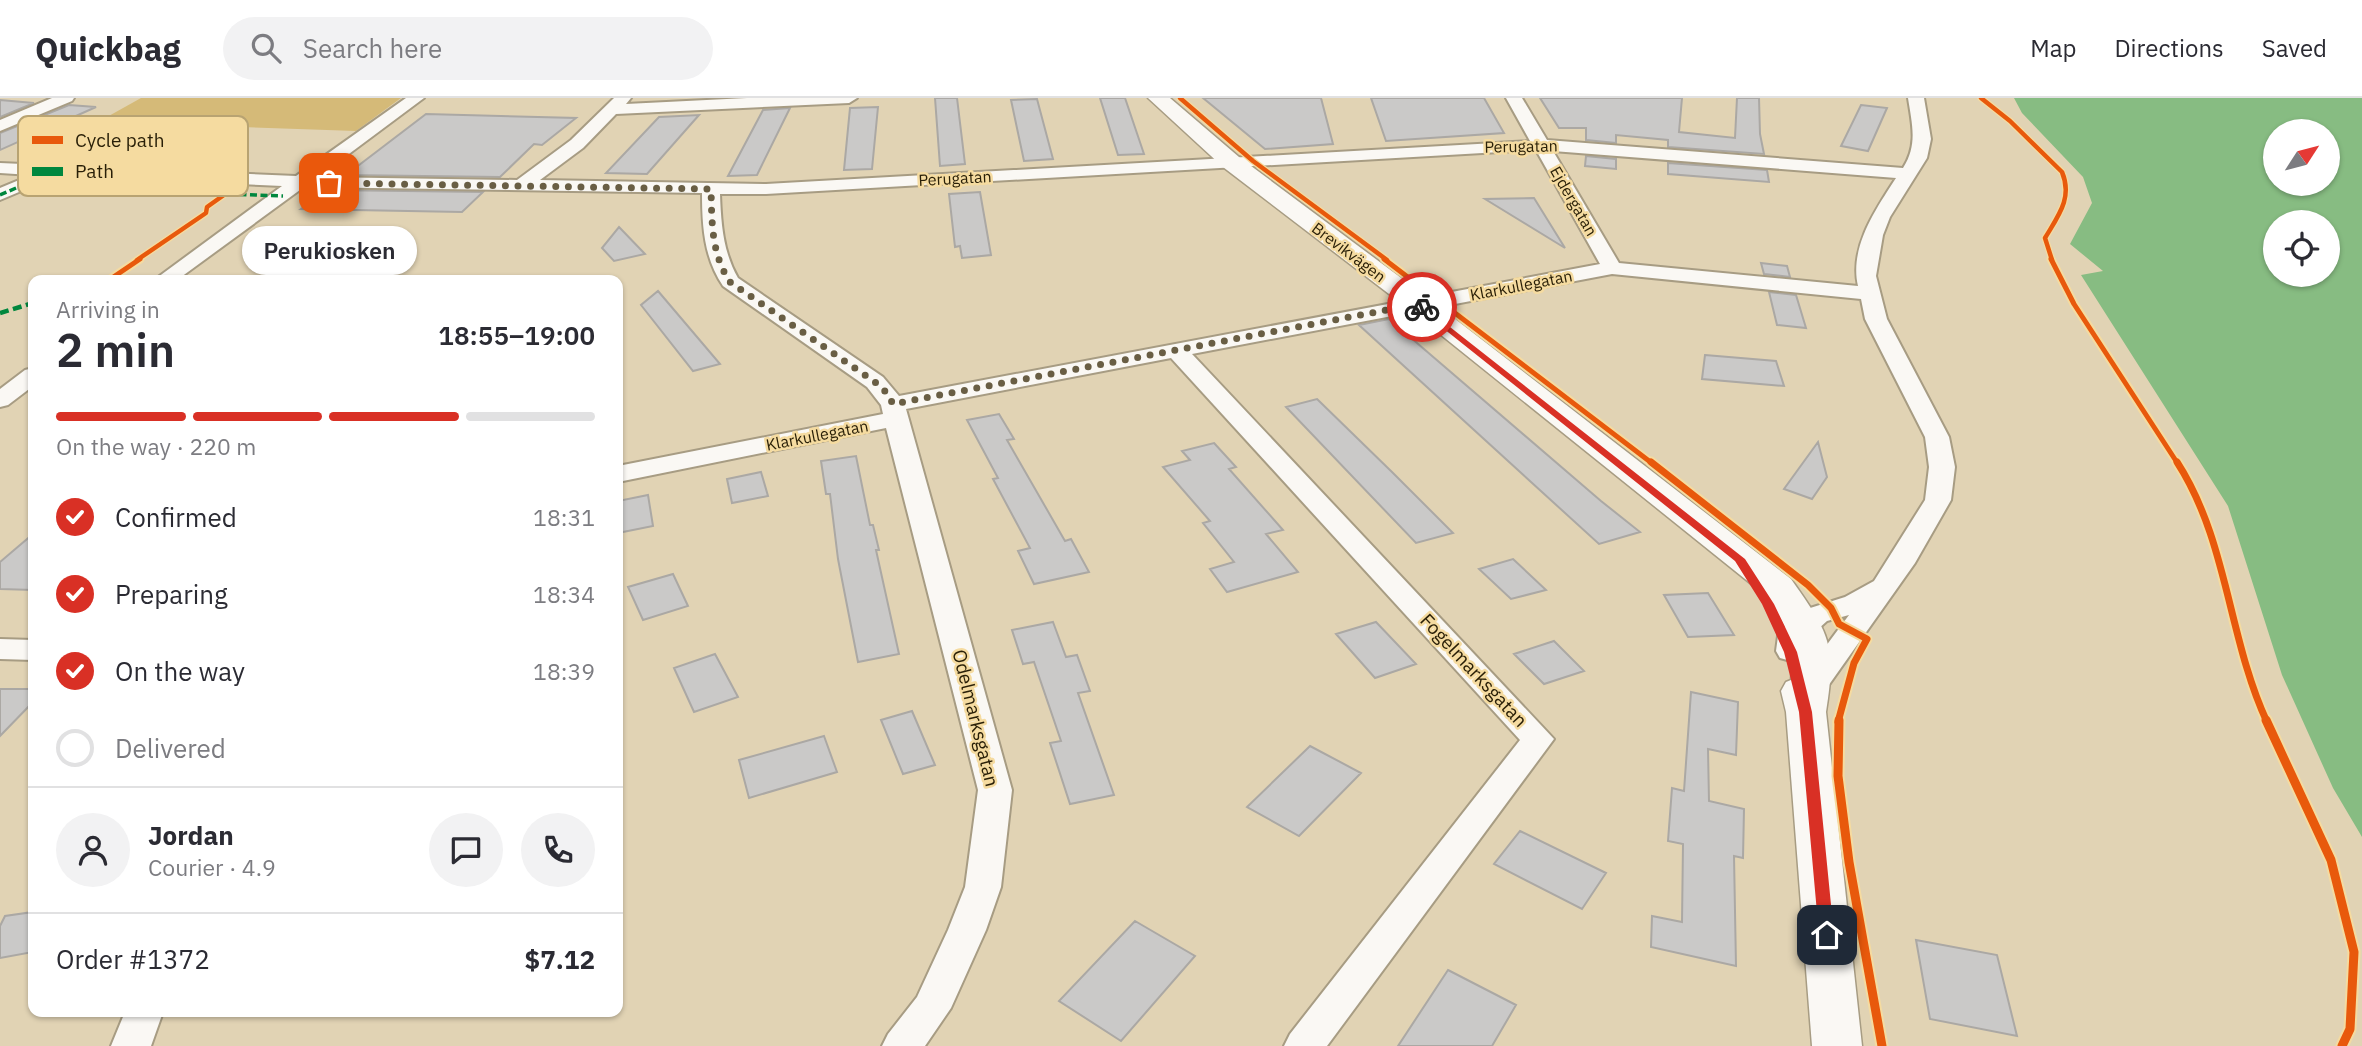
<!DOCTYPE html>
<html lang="en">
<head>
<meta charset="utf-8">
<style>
  body { margin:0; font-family:"IBM Plex Sans",sans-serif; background:#f2f2f3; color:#2b2b33; height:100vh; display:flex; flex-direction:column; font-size:26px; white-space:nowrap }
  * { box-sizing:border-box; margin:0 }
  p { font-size:23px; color:#7c7c81 }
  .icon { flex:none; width:38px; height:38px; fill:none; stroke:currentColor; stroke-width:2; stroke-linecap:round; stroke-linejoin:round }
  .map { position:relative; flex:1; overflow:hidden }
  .details { position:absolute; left:28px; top:177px; width:595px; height:742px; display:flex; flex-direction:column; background:#fff; border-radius:14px; box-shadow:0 2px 5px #0004 }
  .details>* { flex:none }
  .needle { width:46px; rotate:54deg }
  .controls { position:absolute; left:2263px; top:21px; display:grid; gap:14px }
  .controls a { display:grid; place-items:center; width:77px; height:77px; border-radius:50%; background:#fff; box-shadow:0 2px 5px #0004; font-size:35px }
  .pin { position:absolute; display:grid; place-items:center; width:60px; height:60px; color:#fff; margin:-30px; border-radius:14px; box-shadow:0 4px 10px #0006 }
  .courier { position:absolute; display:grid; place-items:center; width:70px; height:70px; margin:-35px; border:5px solid #d93025; border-radius:50%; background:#fff; color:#222; box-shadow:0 2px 9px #0007 }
  .bubble { position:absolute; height:49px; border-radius:24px; background:#fff; box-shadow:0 2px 5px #0004; font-size:23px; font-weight:600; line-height:49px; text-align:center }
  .head em { font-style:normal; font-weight:600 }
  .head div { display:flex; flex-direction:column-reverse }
  .head { display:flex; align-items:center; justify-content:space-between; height:119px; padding:0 28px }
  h1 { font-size:46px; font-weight:600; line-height:52px }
  .bar { display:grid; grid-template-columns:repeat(4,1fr); gap:10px 7px; align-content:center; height:84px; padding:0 28px }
  .bar i { height:9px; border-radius:5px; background:#e1e1e2 }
  .bar .selected { background:#d93025 }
  .bar p { grid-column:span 4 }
  .line { display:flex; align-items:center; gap:18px; padding:0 28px; border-top:2px solid #e1e1e2 }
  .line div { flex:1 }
  .round { display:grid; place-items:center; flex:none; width:74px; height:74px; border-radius:37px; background:#f2f2f3 }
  ol { padding:0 28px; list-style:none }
  li { display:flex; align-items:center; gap:21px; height:77px }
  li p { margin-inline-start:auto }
  li .icon { padding:7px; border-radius:50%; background:#d93025; color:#fff; stroke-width:4 }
  li:last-child { color:#7c7c81 }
  li i { width:38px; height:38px; border:4px solid #e1e1e2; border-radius:50% }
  header { display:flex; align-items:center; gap:42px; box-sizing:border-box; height:98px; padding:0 35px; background:#fff; border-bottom:2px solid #e1e1e2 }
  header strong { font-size:33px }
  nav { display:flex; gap:38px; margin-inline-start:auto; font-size:24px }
  .search { width:490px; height:63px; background:#f2f2f3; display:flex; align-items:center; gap:18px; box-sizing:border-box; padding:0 24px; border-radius:38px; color:#7c7c81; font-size:26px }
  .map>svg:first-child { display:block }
  .green { fill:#d5ba78 }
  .water { fill:#87bc82; fill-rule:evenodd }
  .building { fill:#cac9c8; stroke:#aba8a4; stroke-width:2 }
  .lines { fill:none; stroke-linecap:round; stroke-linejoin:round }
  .minor-casing { stroke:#a79c83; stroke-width:4 }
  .tertiary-casing { stroke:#a79c83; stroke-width:3 }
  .minor { fill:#faf8f4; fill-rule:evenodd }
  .tertiary { fill:#faf8f4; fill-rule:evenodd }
  .quiet-far1 { stroke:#00873e; stroke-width:3.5; stroke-dasharray:7 3.5; stroke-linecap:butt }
  .quiet { stroke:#00873e; stroke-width:4.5; stroke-dasharray:9 4.5; stroke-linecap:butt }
  .cycleway-far3-casing { stroke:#f5dba0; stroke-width:7 }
  .cycleway-far2-casing { stroke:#f5dba0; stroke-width:9 }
  .cycleway-far1-casing { stroke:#f5dba0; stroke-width:11 }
  .cycleway-casing { stroke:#f5dba0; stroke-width:13 }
  .cycleway-far3 { stroke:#e8590c; stroke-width:4.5 }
  .cycleway-far2 { stroke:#e8590c; stroke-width:5 }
  .cycleway-far1 { stroke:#e8590c; stroke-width:7 }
  .cycleway { stroke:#e8590c; stroke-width:9 }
  .route { fill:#d93025 }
  .done { stroke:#695e44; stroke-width:7; stroke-dasharray:0 12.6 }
  .labels { text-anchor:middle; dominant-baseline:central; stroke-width:5; stroke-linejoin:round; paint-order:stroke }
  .far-street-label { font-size:16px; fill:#291f07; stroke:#f5dba0 }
  .street-label { font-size:19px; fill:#291f07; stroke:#f5dba0 }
  .key { fill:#f5dba0; stroke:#b8a372; stroke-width:2 }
  .key-label { font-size:19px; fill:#291f07 }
</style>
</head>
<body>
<header>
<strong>Quickbag</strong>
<div class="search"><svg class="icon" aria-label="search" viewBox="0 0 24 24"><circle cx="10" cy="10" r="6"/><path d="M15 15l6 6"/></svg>Search here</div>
<nav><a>Map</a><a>Directions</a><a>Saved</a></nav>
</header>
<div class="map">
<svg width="2362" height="948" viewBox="0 0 2362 948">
  <rect width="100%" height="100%" fill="#e1d3b4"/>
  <path class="green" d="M141 0H401L356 33 98 24Z"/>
  <path class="water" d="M2014 0H2362V739L2333 690 2282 577 2228 408 2081 177 2103 173 2070 146 2092 105 2083 79 2022 15ZM2275 33H2328V86H2275ZM2275 124H2328V177H2275Z"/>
  <path class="building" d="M935 0H957L965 66 940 68Z
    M1100 0H1125L1144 56 1118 57Z
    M1203 0H1321L1333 46 1265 51Z
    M1371 0H1484L1504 35 1386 43Z
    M1540 0H1682L1679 34 1735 40 1737 0H1759L1760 36 1764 56 1668 49V42L1616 37V45L1586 42V30H1559Z
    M1037 1 1053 61 1024 63 1011 2Z
    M0 2 34 5 0 19Z
    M69 7 96 9 0 52V35Z
    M1861 7 1887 10 1868 53 1841 48Z
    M878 9 872 71 844 72 850 10Z
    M790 10 757 77 728 78 763 12Z
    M426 16 576 20 542 47 534 46 500 79 346 77Z
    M699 17 647 76 606 75 659 19Z
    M1586 58 1616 61V71L1585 68Z
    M1668 65 1767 72 1769 84 1668 76Z
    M327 92 483 94 462 114 301 111Z
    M980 94 991 157 962 160 960 148 955 149 949 96Z
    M1534 100 1565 150 1485 101Z
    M619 129 645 156 614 163 602 150Z
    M1761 165 1787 168 1790 179 1764 176Z
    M658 193 720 266 693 273 641 207Z
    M1769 194 1796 197 1806 230 1777 227Z
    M1389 221 1601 403 1640 434 1599 446 1359 227Z
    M1705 257 1776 263 1784 288 1702 281Z
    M1317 301 1393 375 1453 435 1416 445 1286 309Z
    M999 316 1014 341 1007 342 1065 443 1071 441 1089 474 1034 486 1018 453 1030 450 993 381 998 380 967 322Z
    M1818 344 1827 379 1812 401 1784 391Z
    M1214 345 1236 369 1229 371 1283 432 1266 436 1298 474 1227 494 1210 471 1234 464 1203 425 1210 423 1163 369 1190 362 1182 353Z
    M856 358 870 427H873L879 452H876L899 556 858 564 838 461 830 396H826L821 363Z
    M761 374 768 398 732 405 727 381Z
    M648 397 653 428 618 435V403Z
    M33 436V492L0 491V464Z
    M1513 461 1546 492 1511 501 1479 471Z
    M673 476 688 508 643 522 628 489Z
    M1708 495 1734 537 1688 539 1664 497Z
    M1053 524 1066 559 1077 557 1090 593 1078 595 1114 697 1070 706 1050 645 1061 643 1034 564 1023 566 1012 532Z
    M1376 524 1416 566 1375 580 1336 536Z
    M1554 543 1584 573 1544 586 1514 556Z
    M715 556 738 599 694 614 674 570Z
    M0 591H33V604L0 638Z
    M1691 594 1738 604 1736 657 1708 651 1709 703 1744 711 1743 760 1734 758 1736 868 1651 849 1652 818 1682 824 1683 746 1668 743 1672 690 1684 693Z
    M912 613 935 667 903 676 881 622Z
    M824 638 837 674 749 700 739 662Z
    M1310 648 1361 675 1299 738 1247 709Z
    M1520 733 1606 775 1582 811 1494 766Z
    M33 814V854L0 860V828L5 818Z
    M1135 823 1195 858 1121 943 1059 903Z
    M1916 842 1997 857 2017 938 1930 921Z
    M1448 872 1516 907 1492 948H1398Z"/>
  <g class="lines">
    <g class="minor-casing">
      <path id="minor" d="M52 0H74L72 3 0 33V22Z
        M406 0H424L318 79 517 82 571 42 614 0H631L626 6 747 0H857L849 5 616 16 583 50 540 82 766 86 1530 43 1506 0H1522L1547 42 1903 70C1918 47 1912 26 1908 0H1924L1931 41 1927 60 1890 119 1883 137 1876 178 1887 221 1949 339 1955 369 1951 402 1915 465 1821 598 1810 601 1799 598 1794 591 1849 517 1827 523 1807 541 1806 553 1802 560 1791 563 1780 560 1776 553 1778 538 1783 531 1807 511 1845 499 1874 483 1925 402 1929 369 1925 339 1865 221 1861 201 1612 176 1192 256 1554 641 1327 948H1284L1290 936 1520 642 1171 260 906 311 1012 692 1001 789 986 832 951 910 925 948H882L888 936 917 899 948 832 965 789 978 692 886 330 618 384V368L883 316 881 307 867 289 723 188C704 160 702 128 702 95L304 89 177 182H154L282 88 57 78 0 102V90L31 77 0 75V65L296 78ZM1536 52 1600 166 899 298 883 279 738 180C723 154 721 125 720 96H766ZM1553 53 1896 80C1876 111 1849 149 1858 188L1619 165Z
        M33 270V288L8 307 0 309V291L25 272Z
        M0 541 33 542V562L0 561Z
        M125 914H163L151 948H111Z"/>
    </g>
    <g class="tertiary-casing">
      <path id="tertiary" d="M1148 0H1170L1239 59 1428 200 1791 481C1829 535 1837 546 1826 614L1862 948H1812L1786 614 1781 593 1786 584 1791 582C1795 543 1787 528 1765 497L1410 212 1223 69Z"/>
    </g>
    <use href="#minor" class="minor"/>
    <use href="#tertiary" class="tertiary"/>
    <path class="quiet-far1" d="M229 96 283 98
      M0 97 55 73"/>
    <path class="quiet" d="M0 215 33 205"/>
    <g class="cycleway-far3-casing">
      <path id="cycleway-far3" d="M1180 0 1253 63 1387 162
        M1981 0 2010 23 2062 74C2073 100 2058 118 2045 140L2052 162
        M137 162 206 115 207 109 245 82"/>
    </g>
    <g class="cycleway-far2-casing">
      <path id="cycleway-far2" d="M1384 161 1653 366
        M2051 161 2074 206 2178 366
        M109 182 140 161"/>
    </g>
    <g class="cycleway-far1-casing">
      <path id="cycleway-far1" d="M1651 364 1808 487 1831 510 1839 526 1867 541 1854 565 1838 624
        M2177 364C2228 443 2228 540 2267 624"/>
    </g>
    <g class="cycleway-casing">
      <path id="cycleway" d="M1839 622 1838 678 1849 764 1882 948
        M2266 622 2331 762 2354 854 2350 931 2342 948"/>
    </g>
    <use href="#cycleway-far3" class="cycleway-far3"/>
    <use href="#cycleway-far2" class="cycleway-far2"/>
    <use href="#cycleway-far1" class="cycleway-far1"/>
    <use href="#cycleway" class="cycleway"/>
  </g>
  <path class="route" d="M1422 207 1745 461 1774 506 1797 554 1812 614 1834 837 1832 841 1827 843 1819 837 1799 614 1784 554 1762 506 1735 463 1419 211Z"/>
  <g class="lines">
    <path class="done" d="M329 85 711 91C712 125 711 155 730 184L875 284 887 295 893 306 1392 211 1419 206 1422 209"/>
  </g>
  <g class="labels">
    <g class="far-street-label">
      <text transform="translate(1521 48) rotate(-1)">Perugatan</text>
      <text transform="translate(955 80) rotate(-3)">Perugatan</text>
      <text transform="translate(1574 103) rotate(60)">Ejdergatan</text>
      <text transform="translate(1349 154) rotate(37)">Brevikvägen</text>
      <text transform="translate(1521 187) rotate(-11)">Klarkullegatan</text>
      <text transform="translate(817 337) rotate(-11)">Klarkullegatan</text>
    </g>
    <g class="street-label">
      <text transform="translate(1474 572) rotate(47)">Fogelmarksgatan</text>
      <text transform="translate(976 620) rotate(76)">Odelmarksgatan</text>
    </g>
  </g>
  <rect x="18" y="18" width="230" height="80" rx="10" class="key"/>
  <rect x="32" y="38" width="31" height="8" fill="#e8590c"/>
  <rect x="32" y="69" width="31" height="9" fill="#00873e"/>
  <g class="key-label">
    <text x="75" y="49">Cycle path</text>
    <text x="75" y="80">Path</text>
  </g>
</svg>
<div class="controls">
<a><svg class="needle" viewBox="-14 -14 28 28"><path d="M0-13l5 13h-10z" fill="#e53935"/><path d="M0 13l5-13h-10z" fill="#7c7c81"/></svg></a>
<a><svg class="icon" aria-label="locate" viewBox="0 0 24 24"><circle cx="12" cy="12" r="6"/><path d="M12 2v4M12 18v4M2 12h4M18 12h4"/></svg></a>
</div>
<div class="pin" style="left:329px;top:85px;background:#ea580c"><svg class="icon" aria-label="bag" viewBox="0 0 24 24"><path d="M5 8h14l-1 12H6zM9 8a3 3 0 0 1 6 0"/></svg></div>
<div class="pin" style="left:1827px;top:837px;background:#1f2937"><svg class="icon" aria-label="home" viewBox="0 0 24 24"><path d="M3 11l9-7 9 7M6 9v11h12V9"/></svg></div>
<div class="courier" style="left:1422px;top:209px"><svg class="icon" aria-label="bike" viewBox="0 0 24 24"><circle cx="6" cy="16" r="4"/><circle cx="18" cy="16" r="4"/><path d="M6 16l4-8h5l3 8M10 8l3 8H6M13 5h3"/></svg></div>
<div class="bubble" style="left:242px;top:128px;width:175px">Perukiosken</div>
<section class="details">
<div class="head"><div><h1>2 min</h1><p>Arriving in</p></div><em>18:55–19:00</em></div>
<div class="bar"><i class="selected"></i><i class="selected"></i><i class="selected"></i><i></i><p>On the way · 220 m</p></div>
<ol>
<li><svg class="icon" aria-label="check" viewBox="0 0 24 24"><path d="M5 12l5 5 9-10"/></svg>Confirmed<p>18:31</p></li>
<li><svg class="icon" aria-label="check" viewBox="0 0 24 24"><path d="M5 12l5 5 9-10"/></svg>Preparing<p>18:34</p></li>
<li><svg class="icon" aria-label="check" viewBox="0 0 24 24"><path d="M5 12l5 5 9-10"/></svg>On the way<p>18:39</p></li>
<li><i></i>Delivered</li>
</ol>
<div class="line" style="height:126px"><a class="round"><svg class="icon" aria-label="person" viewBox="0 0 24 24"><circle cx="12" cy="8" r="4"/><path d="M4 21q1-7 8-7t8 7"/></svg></a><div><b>Jordan</b><p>Courier · 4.9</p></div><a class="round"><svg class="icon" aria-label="chat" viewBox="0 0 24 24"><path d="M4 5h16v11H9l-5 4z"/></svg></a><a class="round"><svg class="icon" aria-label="phone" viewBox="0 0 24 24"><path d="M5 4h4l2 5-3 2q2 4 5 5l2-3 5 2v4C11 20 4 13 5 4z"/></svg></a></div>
<div class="line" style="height:91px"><div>Order #1372</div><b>$7.12</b></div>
</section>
</div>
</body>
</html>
